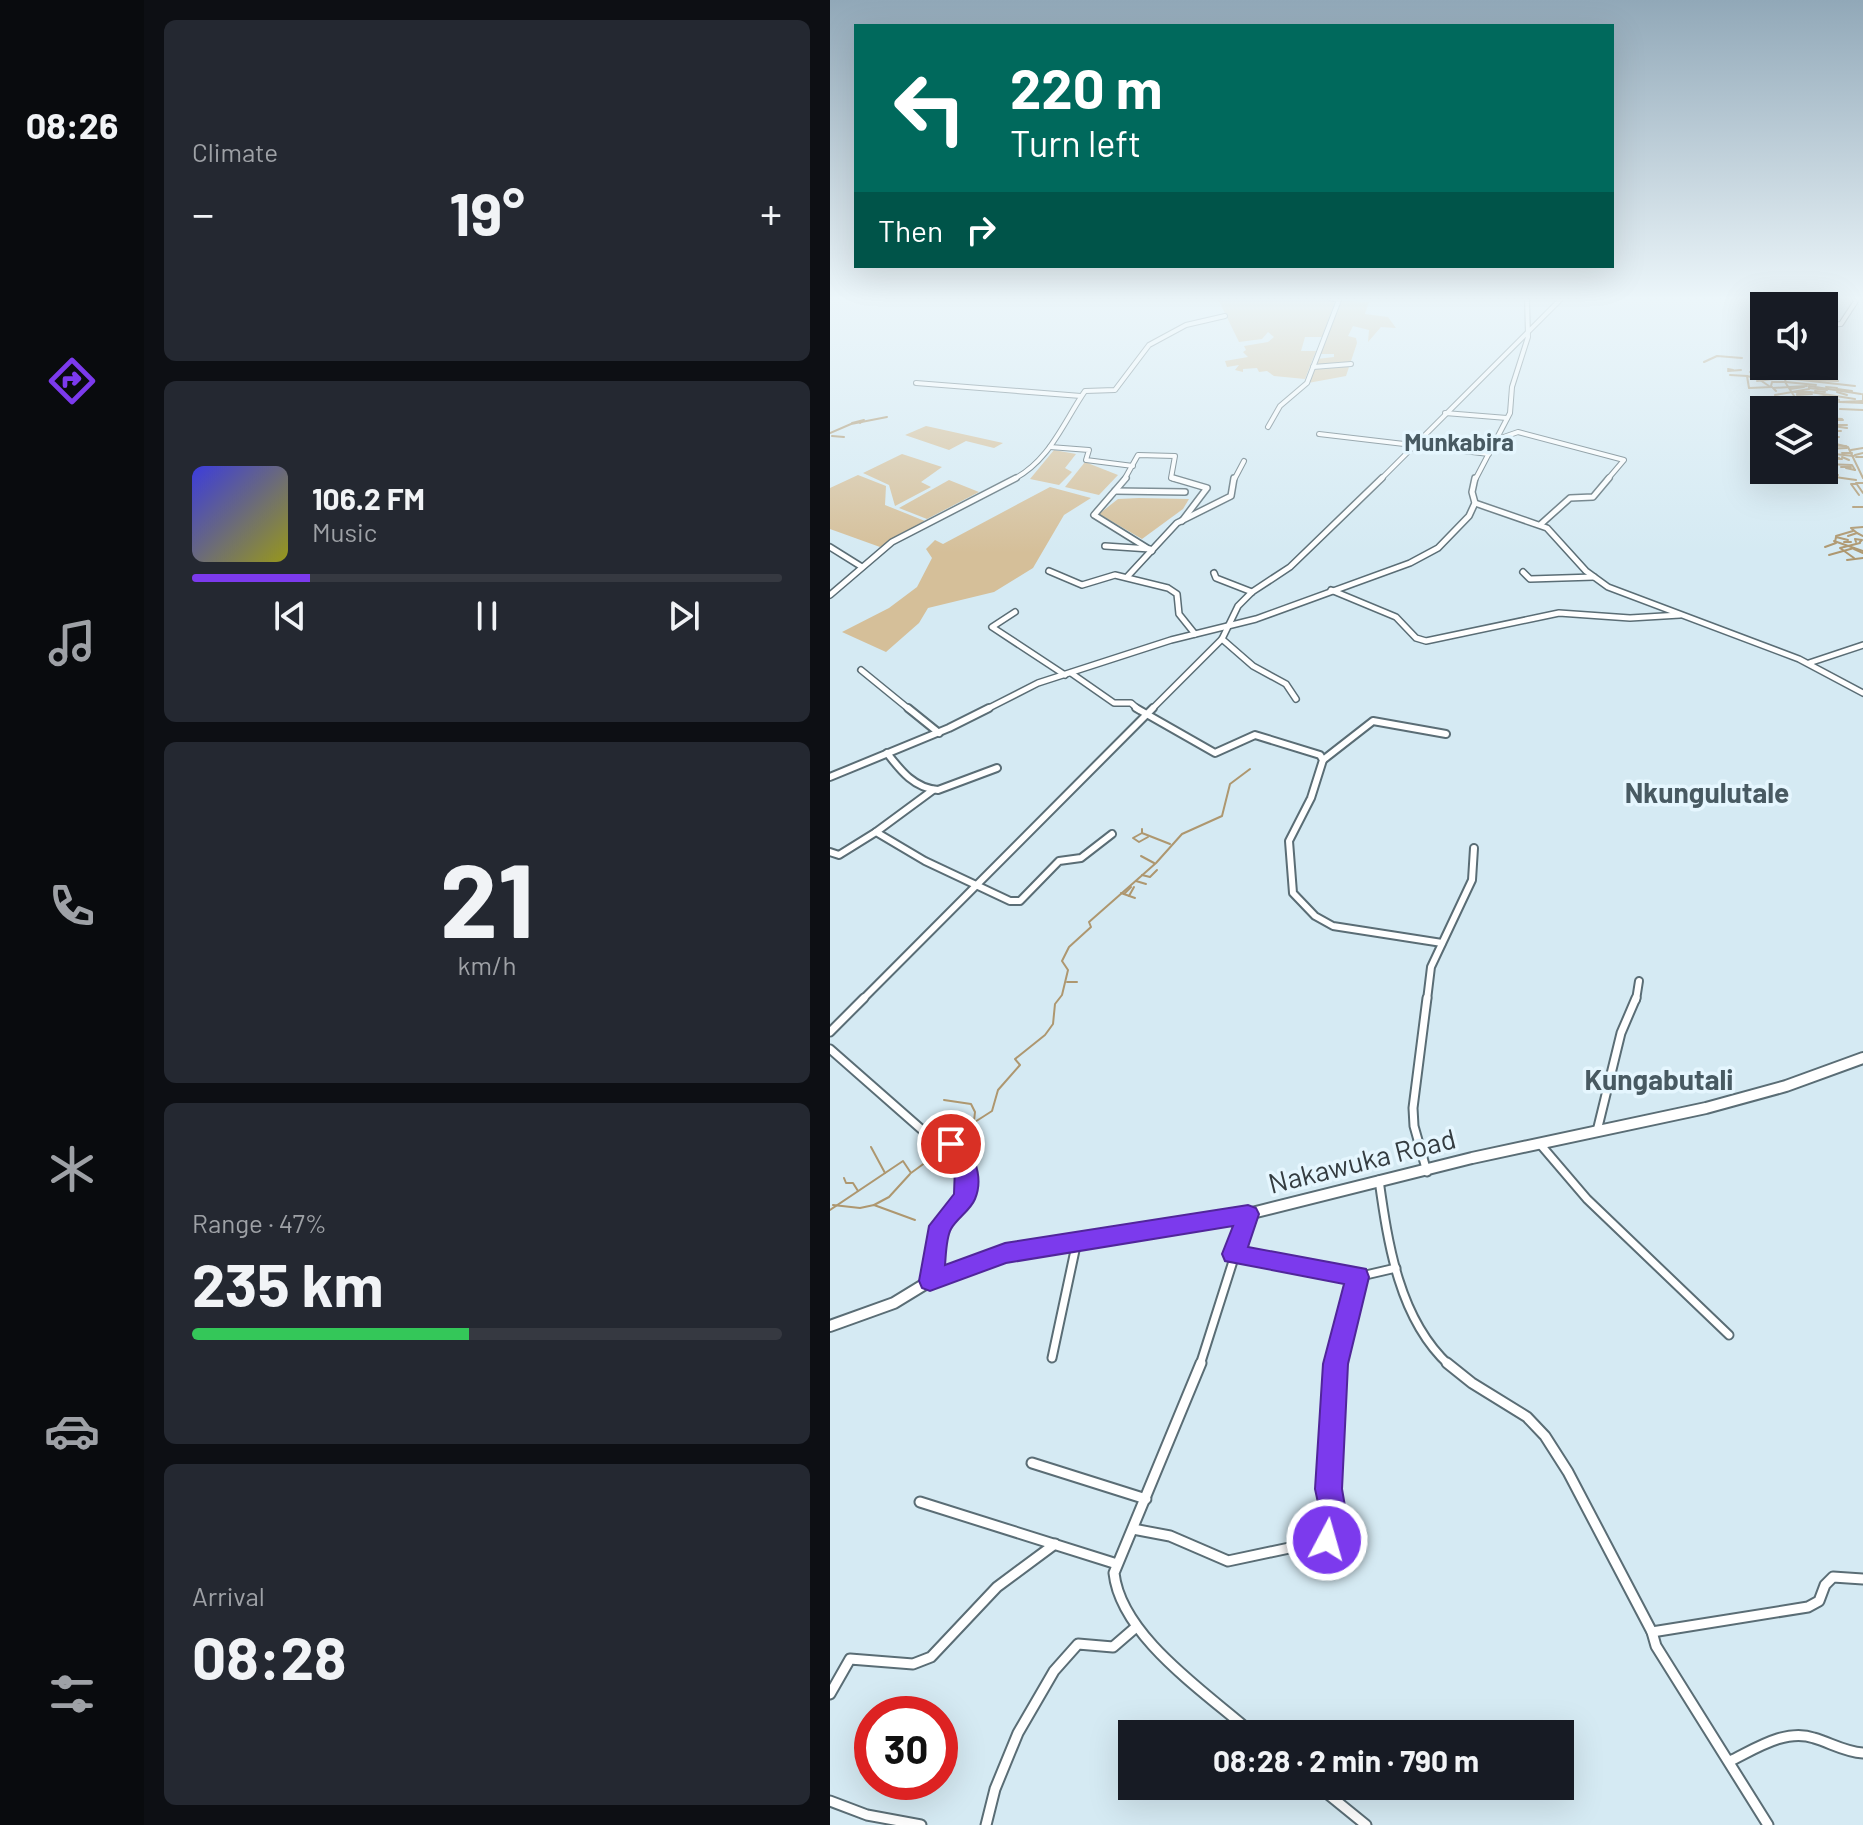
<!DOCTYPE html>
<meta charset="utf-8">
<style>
body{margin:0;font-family:Barlow,sans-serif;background:#242831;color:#f1f3f6;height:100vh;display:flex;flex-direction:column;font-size:30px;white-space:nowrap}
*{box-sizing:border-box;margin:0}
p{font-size:26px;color:#9ea1a6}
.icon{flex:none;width:44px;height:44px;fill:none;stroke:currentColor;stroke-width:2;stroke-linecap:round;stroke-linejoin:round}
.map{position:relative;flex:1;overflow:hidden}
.drawer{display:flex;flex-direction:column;gap:20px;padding:20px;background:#0d0f14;width:686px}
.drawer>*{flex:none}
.banner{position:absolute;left:24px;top:24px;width:760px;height:244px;border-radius:0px;box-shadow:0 8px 32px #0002;background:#00695c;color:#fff;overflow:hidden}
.tools{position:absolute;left:920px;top:292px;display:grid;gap:16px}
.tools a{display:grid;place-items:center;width:88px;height:88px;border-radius:0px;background:#171b24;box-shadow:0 8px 32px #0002;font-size:40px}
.speed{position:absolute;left:24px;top:1696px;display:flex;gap:16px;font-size:40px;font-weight:700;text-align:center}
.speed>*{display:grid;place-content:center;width:104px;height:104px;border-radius:50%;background:#171b24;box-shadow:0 8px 32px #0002;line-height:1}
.speed .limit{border:12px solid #d22;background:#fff;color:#111}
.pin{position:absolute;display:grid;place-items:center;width:68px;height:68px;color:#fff;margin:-34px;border:4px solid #fff;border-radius:50%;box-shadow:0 2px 8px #0007}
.me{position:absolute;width:88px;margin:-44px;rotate:6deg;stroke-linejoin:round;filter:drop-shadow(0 0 6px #0008)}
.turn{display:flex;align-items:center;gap:28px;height:168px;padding:0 24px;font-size:36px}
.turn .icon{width:104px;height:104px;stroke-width:2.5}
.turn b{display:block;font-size:56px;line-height:68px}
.then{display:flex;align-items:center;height:76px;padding:0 24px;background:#0003;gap:16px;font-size:30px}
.big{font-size:60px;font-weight:700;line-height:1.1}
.drawer .card{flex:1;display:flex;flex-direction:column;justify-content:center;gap:12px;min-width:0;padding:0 28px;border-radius:12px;background:#242831}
.drawer .dial{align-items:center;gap:0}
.dial b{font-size:104px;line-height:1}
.song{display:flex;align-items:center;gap:24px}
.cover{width:96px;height:96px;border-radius:12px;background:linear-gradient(135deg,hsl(240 70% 55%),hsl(60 70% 35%))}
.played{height:8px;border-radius:4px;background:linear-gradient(90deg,#7c3aed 20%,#363941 20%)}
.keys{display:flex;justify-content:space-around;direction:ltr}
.heat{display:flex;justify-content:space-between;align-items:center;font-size:44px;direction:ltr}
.charge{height:12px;border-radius:6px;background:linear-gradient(90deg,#34c759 47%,#363941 0)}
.trip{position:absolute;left:288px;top:1720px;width:456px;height:80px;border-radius:0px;background:#171b24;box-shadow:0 8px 32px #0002;font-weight:700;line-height:80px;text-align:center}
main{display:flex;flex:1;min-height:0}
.tab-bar{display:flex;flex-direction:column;width:144px;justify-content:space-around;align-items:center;background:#090b0e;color:#9ea1a6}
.tab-bar .icon{width:56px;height:56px}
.tab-bar .selected{color:#7c3aed}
.tab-bar b{font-size:36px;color:#f1f3f6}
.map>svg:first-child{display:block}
</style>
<main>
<nav class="tab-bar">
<b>08:26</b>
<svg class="icon selected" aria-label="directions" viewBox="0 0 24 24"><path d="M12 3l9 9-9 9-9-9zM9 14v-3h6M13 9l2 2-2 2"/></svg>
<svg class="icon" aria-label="music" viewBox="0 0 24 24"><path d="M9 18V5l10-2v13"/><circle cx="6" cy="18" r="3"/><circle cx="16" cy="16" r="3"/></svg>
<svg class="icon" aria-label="phone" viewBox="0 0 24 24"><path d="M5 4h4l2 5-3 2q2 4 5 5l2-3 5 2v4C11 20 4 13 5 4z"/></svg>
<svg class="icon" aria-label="climate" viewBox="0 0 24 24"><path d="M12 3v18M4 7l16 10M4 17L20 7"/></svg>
<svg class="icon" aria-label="car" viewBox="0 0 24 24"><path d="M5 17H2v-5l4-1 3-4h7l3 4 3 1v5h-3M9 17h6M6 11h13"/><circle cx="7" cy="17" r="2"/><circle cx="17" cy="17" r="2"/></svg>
<svg class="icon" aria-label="filters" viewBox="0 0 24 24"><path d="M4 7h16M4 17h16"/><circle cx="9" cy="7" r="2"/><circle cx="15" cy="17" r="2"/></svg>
</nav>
<section class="drawer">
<div class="card"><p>Climate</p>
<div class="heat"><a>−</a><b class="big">19°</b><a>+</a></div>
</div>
<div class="card">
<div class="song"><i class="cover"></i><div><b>106.2 FM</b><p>Music</p></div></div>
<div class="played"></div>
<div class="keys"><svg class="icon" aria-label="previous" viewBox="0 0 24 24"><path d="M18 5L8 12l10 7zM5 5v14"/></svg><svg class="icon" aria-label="pause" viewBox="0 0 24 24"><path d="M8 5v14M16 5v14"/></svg><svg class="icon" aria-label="next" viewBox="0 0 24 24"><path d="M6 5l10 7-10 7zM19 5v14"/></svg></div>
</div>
<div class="card dial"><b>21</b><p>km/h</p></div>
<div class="card"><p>Range · 47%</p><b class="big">235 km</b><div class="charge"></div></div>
<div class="card"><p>Arrival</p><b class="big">08:28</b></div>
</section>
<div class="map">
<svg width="1033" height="1825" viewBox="0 0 1033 1825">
<rect width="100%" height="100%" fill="#d5eaf3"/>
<g fill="#d5bf99">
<path d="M387,297L506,299L492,337H475L471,351H486L475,379L444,376L437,371L429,372L427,368L413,369V372L405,370L409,365L397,367L395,361L418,357L413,352L416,350L414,346L438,342L444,337L438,332L432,339L409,342Z"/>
<path d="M510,301L539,302L535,314L558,317L566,328L551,327L538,342L539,330L523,326L518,336L526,338L527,343L516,376L478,383L487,359L504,357V354H489Z"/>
<path d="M96,426L173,443L164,448L136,441L119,450L75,435Z"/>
<path d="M224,450L246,454L235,468L242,472L229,485L200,479Z"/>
<path d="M72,454L112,467L91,482L101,487L65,506L59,485L33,473Z"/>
<path d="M255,462L288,475L269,495L235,487Z"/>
<path d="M28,475L56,486L55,505L95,521L50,547L0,529V488Z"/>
<path d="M119,480L149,492L97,519L69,508Z"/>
<path d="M220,487L261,498L234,515L203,568L164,592L98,608L89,623L56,652L12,632L59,608L87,587L102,558L96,549L105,540L113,544Z"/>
<path d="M309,498L359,499L353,509L312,539L269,514L288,499Z"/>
</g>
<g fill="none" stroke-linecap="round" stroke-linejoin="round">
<g stroke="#ae976f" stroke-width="2">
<path d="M874,362L887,356L912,358"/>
<path d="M958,366L955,382L970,405H974"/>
<path d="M960,366H965"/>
<path d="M944,367L958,368"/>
<path d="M958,368L995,369"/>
<path d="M898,369L903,370"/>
<path d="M979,369L982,375L993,376"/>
<path d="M929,370L956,372"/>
<path d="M984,370L995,371"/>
<path d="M898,371L911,370"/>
<path d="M981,371L992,372"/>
<path d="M920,372L929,377"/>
<path d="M982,373L992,374"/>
<path d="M972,374L984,377"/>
<path d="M900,375L917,376"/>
<path d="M921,377L917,376L919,388L942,387"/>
<path d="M927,378L939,386"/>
<path d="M954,378L1025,386"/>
<path d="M982,378L1007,379"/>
<path d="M928,379L931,371L940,372"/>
<path d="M980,380L1008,381"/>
<path d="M927,381L952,378"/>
<path d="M956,382L986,385"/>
<path d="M941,386L942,382H955"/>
<path d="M996,387L1007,388"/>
<path d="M979,388L997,390"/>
<path d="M960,389L974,387"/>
<path d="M1007,389L1022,391"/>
<path d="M946,391L943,388L977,386"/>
<path d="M985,391L995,392"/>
<path d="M965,392H980L967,394"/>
<path d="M980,392L1025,399"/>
<path d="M1007,392L1017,395"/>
<path d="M1033,394V401"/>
<path d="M945,395L979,389V386L1031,394"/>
<path d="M967,395L982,394"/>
<path d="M981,398L995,396L1009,400"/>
<path d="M927,399H946L947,405"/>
<path d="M936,400L937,405H947L948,410"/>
<path d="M1009,402L1033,401"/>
<path d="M1010,402L1033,403"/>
<path d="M935,407L946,408"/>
<path d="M1010,409L1033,410"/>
<path d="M926,410L935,405"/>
<path d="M930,413L934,414"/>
<path d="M994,418L1012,419"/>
<path d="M998,419L1003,426L1017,428"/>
<path d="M1002,420H1013"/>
<path d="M22,423L34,420L30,423"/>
<path d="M994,425H1017"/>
<path d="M994,431H1011"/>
<path d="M0,433L21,424L57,417"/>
<path d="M994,434L1003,435"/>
<path d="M2,436L14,437"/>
<path d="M994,438L1009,437"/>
<path d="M994,441L1018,447L1033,478"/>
<path d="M994,442L1005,444"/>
<path d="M994,445L1016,446"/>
<path d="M994,449L1017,448"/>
<path d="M1021,450L1033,448"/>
<path d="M994,453L1024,456"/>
<path d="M1012,453H1022"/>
<path d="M1025,455L1033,453"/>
<path d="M995,457L1009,458"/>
<path d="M1012,457L1019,460"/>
<path d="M1026,457H1033"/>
<path d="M994,458L1012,459"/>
<path d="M994,464L1022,465L1025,470"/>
<path d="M1011,467H1021"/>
<path d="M1016,468L1025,470"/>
<path d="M980,470L990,475"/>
<path d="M999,477L1008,475"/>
<path d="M977,478L999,479"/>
<path d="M995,481L1005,477L1026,480"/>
<path d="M1033,483H1026L1033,493"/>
<path d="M1026,484H1021L1029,495"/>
<path d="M1023,507H1033"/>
<path d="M1027,533L1021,528L1033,527"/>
<path d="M1006,536L1023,531"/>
<path d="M1018,536L1027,533L1033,536"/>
<path d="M1004,541L1033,551"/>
<path d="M1005,542L1006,537L1018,540"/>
<path d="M1014,542H1021"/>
<path d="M1026,542L1025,539L1032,540L1030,542"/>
<path d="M995,547L1006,543"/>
<path d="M1024,549L1033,553"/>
<path d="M999,555L1024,548"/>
<path d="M1024,558L1010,548L1030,543"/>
<path d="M1017,560L1033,558"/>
<path d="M312,829V833L340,844"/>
<path d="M312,833L303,838L309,842L318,837"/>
<path d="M311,856L324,863"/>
<path d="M312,875L320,877L327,870"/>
<path d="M306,881L316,884"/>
<path d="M291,893L305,898"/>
<path d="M294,894L301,887"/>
<path d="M299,896L304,887"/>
<path d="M237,982H247"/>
<path d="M114,1100L141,1104L145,1112L144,1121"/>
<path d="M123,1142L137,1127L162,1111L168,1090L190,1065L185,1059L215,1035L223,1024L225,1004L232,995L238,970L232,961L239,947L261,927L259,922L326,863L352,834L392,816L400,784L420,769"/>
<path d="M41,1147L55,1173"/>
<path d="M14,1178L16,1183H23L28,1191"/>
<path d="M3,1205L30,1208L44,1205L85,1220"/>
<path d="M44,1205L59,1197L80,1174"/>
<path d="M0,1210L73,1161L81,1173L118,1146"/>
</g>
<g stroke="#5a6d75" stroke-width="6">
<g id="street-far4">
<path d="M994,325L1011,324L1026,301L1024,297"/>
<path d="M483,367L521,364"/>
<path d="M86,383L251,396"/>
<path d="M615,413L677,418"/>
<path d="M438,427L450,406L477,383L509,300L497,297"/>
<path d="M489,434L659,454"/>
<path d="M668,439L688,432L794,460L777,480"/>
<path d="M220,447L259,450L256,460L303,466"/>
<path d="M182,480C219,462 233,423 255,391L285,390L319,345L356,325L395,316"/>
<path d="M294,480L308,455L345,456L341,478L350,480"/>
<path d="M404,480L414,461"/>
<path d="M550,480L733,297"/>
<path d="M645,480L680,413L682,387L698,337L697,297"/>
</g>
</g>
<g stroke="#5a6d75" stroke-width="8">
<g id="street-far3">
<path d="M296,478L264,515L322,551"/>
<path d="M343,478L377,488L352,521"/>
<path d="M285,491L355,492"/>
<path d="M645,503L717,528L756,571L778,587L969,659L1033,693"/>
<path d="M711,524L740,498L763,497L779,478"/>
<path d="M275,546L320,549"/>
<path d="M0,547L32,567"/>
<path d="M219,571L252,585L285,575L338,588L347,594L349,614L365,634"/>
<path d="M693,572L700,579L764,577"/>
<path d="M384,573L386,578L422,592"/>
<path d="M297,577L347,523L401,496L404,478"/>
<path d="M501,590L566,617L586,638L596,641L729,613L800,618L850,615"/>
<path d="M0,595L62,542L186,478"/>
<path d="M185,612L162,627L235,675"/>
<path d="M392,639L423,666L456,684L466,699"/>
<path d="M979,663L1033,645"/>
<path d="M31,670L80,710"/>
<path d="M241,673L284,703H301L309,710"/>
<path d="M155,710L208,683L341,640L426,619L580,563L608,548L639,516L645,503L642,492L645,478"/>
<path d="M321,710L392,639L408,606L422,592L460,567L552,478"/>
</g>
</g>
<g stroke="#5a6d75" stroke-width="10">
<g id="street-far2">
<path d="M78,708L109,733"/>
<path d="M306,708L385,753L425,735L490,755L493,760L481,798L459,841L463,893L485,916L503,926L612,943"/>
<path d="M57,753C71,771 84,788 108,790L167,768"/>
<path d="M493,760L543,721L616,734"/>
<path d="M0,777L119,728L159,708"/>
<path d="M46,832L103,790"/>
<path d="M0,852L9,855L46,832L95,861L180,901H190L229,861L251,858L282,834"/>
<path d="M32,1000L323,708"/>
<path d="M597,1000L601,967L642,880L644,848"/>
<path d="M806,1000L809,981"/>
</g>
</g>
<g stroke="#5a6d75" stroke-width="11">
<g id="street-far1">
<path d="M0,1032L34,998"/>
<path d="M0,1049L107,1143L121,1144L135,1164L138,1176L135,1197L110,1226L100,1281"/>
<path d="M767,1131L791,1033L806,998"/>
<path d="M710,1144L757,1199L899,1335"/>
<path d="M597,1172L584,1126L583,1108L597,998"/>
<path d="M549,1180C558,1244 569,1319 619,1365"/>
<path d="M404,1254L527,1277L566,1268"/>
<path d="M222,1358L247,1241"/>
<path d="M370,1365L418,1214"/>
<path d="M508,1365L527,1277"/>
</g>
</g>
<g stroke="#5a6d75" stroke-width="13">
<g id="street">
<path d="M371,1363L284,1573C291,1637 377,1693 423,1734"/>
<path d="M617,1363L642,1383L697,1417L715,1436L738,1472L822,1632L826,1646L938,1825"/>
<path d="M202,1463L316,1499"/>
<path d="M90,1502L287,1564"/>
<path d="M303,1529L340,1536L398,1561L497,1540L501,1499L500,1429L508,1363"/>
<path d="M822,1632L978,1607L989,1601L995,1585L1003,1577L1033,1579"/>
<path d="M0,1694L20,1659L83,1664L101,1657L167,1587L225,1544"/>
<path d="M900,1761C925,1749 956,1728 984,1738C1001,1743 1015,1752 1033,1753"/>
<path d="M488,1786L536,1825"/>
<path d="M0,1801L37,1815L91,1825"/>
<path d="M156,1825L165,1789L188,1733L224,1671L248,1644L283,1647L305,1628"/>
</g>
</g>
<g stroke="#5a6d75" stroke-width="14">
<path id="secondary" d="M0,1326L64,1303L100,1281L175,1253L418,1214L642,1158L876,1108L956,1086L1033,1058"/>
</g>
<use href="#street-far4" stroke="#fff" stroke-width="4"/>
<use href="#street-far3" stroke="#fff" stroke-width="5"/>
<use href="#street-far2" stroke="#fff" stroke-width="6"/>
<use href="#street-far1" stroke="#fff" stroke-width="7"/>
<use href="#street" stroke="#fff" stroke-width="9"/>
<use href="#secondary" stroke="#fff" stroke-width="10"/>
</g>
<linearGradient id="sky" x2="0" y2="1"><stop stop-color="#91a8b8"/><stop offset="0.54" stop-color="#ecf6fa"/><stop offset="1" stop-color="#ecf6fa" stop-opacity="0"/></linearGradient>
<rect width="1033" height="553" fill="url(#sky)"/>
<path fill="#7c3aed" stroke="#51269a" stroke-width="2" d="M121,1136C144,1143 154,1178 145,1199C140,1211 127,1218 121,1229C116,1238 116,1255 115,1265L175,1243L418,1205L426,1208L429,1214L418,1247L536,1269L539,1277L518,1364L512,1489L516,1512L506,1549L497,1553L487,1549L483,1540L490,1512L485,1489L493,1364L514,1284L395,1261L392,1254L403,1226L176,1263L100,1291L92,1288L89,1281L99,1226L124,1194L125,1166L110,1144L114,1138Z"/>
<g text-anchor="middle" stroke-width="7" stroke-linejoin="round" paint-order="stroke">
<g font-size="24" font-weight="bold" fill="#485a62" stroke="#e5f6fe">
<text x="629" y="451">Munkabira</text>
</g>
<g font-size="28" font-weight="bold" fill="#485a62" stroke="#e5f6fe">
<text x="877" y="803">Nkungulutale</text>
<text x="829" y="1090">Kungabutali</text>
</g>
<g font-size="28" fill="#343c40" stroke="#e5f6fe">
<text transform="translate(532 1161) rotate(-14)" y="10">Nakawuka Road</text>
</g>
</g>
</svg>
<div class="tools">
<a><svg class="icon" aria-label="sound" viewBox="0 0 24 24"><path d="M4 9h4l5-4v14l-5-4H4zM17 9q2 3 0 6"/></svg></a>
<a><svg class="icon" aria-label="layers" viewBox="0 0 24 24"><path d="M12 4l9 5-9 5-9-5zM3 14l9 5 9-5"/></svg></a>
</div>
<div class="speed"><div class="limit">30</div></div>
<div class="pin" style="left:121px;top:1144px;background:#d93025"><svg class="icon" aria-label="arrive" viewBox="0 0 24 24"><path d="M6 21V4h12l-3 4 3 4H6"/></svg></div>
<svg class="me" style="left:497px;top:1540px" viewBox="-20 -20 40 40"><circle r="17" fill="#7c3aed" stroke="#fff" stroke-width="3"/><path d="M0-11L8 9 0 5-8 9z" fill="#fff"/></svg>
<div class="trip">08:28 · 2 min · 790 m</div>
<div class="banner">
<div class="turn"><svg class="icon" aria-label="left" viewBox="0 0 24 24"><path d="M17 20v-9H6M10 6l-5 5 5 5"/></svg><div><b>220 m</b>Turn left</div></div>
<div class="then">Then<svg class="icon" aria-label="right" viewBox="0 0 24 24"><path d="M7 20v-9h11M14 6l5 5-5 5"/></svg></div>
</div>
</div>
</main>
